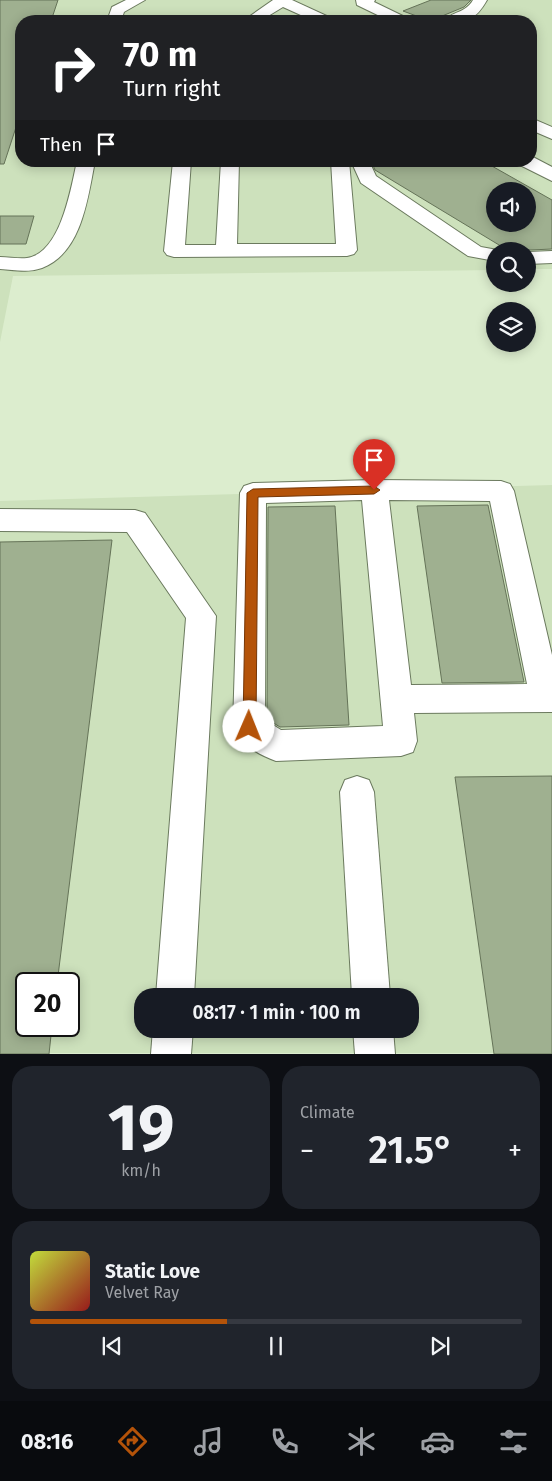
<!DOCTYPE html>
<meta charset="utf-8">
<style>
body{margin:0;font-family:"Fira Sans",sans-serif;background:#20242c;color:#f1f3f6;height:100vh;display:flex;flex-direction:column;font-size:19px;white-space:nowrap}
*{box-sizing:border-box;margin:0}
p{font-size:16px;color:#9ea1a6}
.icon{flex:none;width:28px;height:28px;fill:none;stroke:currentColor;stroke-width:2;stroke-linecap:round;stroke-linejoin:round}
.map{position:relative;height:1054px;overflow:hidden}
.details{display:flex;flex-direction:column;gap:12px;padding:12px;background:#0d0f14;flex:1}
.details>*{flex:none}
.hud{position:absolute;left:15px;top:15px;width:522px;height:152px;border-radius:20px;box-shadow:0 2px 12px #0003;background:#202124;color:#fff;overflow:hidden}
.controls{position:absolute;left:486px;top:182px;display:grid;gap:10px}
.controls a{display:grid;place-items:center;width:50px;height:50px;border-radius:50%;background:#171b24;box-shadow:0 2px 12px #0003;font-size:25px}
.speed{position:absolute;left:15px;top:972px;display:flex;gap:10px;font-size:25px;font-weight:700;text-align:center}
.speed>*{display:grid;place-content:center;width:65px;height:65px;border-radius:50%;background:#171b24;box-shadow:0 2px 12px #0003;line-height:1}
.speed .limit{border:2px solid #111;border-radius:8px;background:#fff;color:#111}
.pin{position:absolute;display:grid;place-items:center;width:42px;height:42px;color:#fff;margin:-51px -21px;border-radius:50% 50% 50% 0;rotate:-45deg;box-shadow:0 0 5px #0007}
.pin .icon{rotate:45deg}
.me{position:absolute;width:55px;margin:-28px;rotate:1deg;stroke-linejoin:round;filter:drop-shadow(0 0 4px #0008)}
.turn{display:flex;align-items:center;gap:18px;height:105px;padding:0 25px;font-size:22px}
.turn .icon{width:65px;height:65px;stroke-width:2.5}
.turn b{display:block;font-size:35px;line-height:42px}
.then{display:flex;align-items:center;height:48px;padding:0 25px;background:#0003;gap:10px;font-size:19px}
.big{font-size:38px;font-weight:600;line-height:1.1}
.details .card{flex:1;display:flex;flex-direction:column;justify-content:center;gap:8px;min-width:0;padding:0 18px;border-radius:20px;background:#20242c}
.details .dial{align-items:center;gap:0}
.dial b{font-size:65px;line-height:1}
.song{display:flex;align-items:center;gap:15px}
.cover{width:60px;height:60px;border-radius:8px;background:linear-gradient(135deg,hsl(70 70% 55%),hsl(0 70% 35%))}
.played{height:5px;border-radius:2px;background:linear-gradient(90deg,#b45309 40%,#363941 40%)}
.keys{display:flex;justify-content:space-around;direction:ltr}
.heat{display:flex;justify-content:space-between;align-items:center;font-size:28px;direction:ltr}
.details .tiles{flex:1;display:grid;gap:12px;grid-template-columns:1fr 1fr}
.card:last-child{grid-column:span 2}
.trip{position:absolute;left:134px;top:988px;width:285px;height:50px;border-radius:20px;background:#171b24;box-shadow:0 2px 12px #0003;font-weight:600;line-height:50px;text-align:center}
.menu{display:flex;height:80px;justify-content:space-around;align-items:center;background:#090b0e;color:#9ea1a6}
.menu .icon{width:35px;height:35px}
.menu .current{color:#b45309}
.menu b{font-size:22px;color:#f1f3f6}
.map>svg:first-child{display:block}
</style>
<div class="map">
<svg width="552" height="1054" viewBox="0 0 552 1054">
<rect width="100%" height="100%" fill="#dcedce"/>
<g fill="#cde1bc" fill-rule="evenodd">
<path d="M0,0H552V269H528V251H495V270L13,276L0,342ZM21,21H531V161H21ZM495,191H528V224H495Z"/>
<path d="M552,485V1053H0V501ZM26,984H69V1026H26ZM142,996H410V1029H142Z"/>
</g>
<g fill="#9fb090" stroke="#657358" fill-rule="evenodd">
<path d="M0,0H58L51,21H21V112L4,164H0Z"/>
<path d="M431,0H471L464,7L430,21L403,11Z"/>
<path d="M371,161H483L552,200V249L509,251L375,170ZM495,191H528V224H495Z"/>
<path d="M0,216H34L26,244H0Z"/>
<path d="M488,505L524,682L442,683L417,506Z"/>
<path d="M335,506L349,725L280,727L267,719L268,507Z"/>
<path d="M112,540L57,984H26V1026H52L49,1054H0V542Z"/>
<path d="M552,776V1054H494L455,777Z"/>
</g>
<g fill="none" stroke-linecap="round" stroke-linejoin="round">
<g stroke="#6b7a5e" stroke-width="2">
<g id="minor">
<path d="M126,0H145L124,12L121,21H107L112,7Z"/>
<path d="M273,0H292L331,18L334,21H314L283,7L260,21H243Z"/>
<path d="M356,0H375L374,2L407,18L410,21H390L357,5Z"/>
<path d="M473,0H487C475,21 468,21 445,21C451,11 465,14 473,0Z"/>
<path d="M531,118L552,127V139L531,130Z"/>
<path d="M531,156L552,167V181L520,165L518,161H531Z"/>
<path d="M77,161H95C88,197 82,253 42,268C28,273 14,270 0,269V257C9,257 19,259 27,258C61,253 71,188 77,161Z"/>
<path d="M173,161H191L185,245H216L221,161H239L237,244H336L331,161H349L357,250L354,254L347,256L174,257L167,255L164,251Z"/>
<path d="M351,161H369L376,176L481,247L503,251H495V261L468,256L361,183Z"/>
<path d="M552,251V263L528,264V252Z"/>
<path d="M374,480L501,481L510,484L514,491L552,655V712L414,713L417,741L413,752L401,756L276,761C259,755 240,744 233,727L240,493L244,486L253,483ZM362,500L383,726L281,730L265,720L266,503ZM389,500L490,501L527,684L411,685Z"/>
<path d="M0,509L135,510L145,513L216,616L194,996H156L186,618L127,532L0,531Z"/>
<path d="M357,776L369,780L374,792L390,996H352L340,792L345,780Z"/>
<path d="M153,1029H193L191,1054H151Z"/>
<path d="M353,1029H393L395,1054H355Z"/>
</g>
</g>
<use href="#minor" fill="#fff" fill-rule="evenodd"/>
</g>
<path fill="#b45309" stroke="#753606" d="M374,486L380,490L374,494L258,497L256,727L254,731L249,733L245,731L243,727L247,493L253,489Z"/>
</svg>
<div class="controls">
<a><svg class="icon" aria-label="sound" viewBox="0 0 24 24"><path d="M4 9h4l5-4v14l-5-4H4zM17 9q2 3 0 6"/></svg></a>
<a><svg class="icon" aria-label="search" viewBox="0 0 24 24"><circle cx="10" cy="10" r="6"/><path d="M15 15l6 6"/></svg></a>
<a><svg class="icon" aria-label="layers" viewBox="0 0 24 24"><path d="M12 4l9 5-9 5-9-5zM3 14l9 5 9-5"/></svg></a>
</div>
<div class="speed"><div class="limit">20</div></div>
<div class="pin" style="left:374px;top:490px;background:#d93025"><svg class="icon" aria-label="arrive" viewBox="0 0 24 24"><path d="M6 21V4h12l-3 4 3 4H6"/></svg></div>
<svg class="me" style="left:249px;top:727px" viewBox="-20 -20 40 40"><circle r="19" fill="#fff"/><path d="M0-13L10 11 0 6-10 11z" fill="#b45309"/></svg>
<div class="trip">08:17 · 1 min · 100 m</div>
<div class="hud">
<div class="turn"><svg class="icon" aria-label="right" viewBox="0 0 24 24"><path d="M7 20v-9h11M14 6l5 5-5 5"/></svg><div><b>70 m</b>Turn right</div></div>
<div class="then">Then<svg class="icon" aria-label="arrive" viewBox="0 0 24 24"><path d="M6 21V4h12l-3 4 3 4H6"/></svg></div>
</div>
</div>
<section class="details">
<div class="tiles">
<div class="card dial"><b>19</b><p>km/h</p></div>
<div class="card"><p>Climate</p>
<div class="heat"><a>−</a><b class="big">21.5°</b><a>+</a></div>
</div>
<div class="card">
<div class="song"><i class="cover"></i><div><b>Static Love</b><p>Velvet Ray</p></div></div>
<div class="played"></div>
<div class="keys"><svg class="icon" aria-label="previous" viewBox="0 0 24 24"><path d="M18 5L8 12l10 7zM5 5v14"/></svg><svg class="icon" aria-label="pause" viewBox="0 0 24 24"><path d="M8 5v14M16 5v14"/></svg><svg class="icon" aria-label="next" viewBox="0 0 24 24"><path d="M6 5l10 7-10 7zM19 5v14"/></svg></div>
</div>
</div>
</section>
<nav class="menu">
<b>08:16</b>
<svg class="icon current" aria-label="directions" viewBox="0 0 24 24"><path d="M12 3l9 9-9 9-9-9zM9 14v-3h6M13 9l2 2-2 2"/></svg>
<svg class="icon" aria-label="music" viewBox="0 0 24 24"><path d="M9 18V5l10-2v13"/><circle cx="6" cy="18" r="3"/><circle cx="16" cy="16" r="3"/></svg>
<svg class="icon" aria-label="phone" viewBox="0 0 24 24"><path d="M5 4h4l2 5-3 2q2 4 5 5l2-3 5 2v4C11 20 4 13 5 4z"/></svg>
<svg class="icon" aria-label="climate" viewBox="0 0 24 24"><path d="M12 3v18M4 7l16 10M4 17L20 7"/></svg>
<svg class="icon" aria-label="car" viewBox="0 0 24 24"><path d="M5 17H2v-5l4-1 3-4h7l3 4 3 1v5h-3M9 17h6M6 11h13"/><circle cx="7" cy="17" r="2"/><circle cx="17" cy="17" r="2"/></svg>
<svg class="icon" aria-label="filters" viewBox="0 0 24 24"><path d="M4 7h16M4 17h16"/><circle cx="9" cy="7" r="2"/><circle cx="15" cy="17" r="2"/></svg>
</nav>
